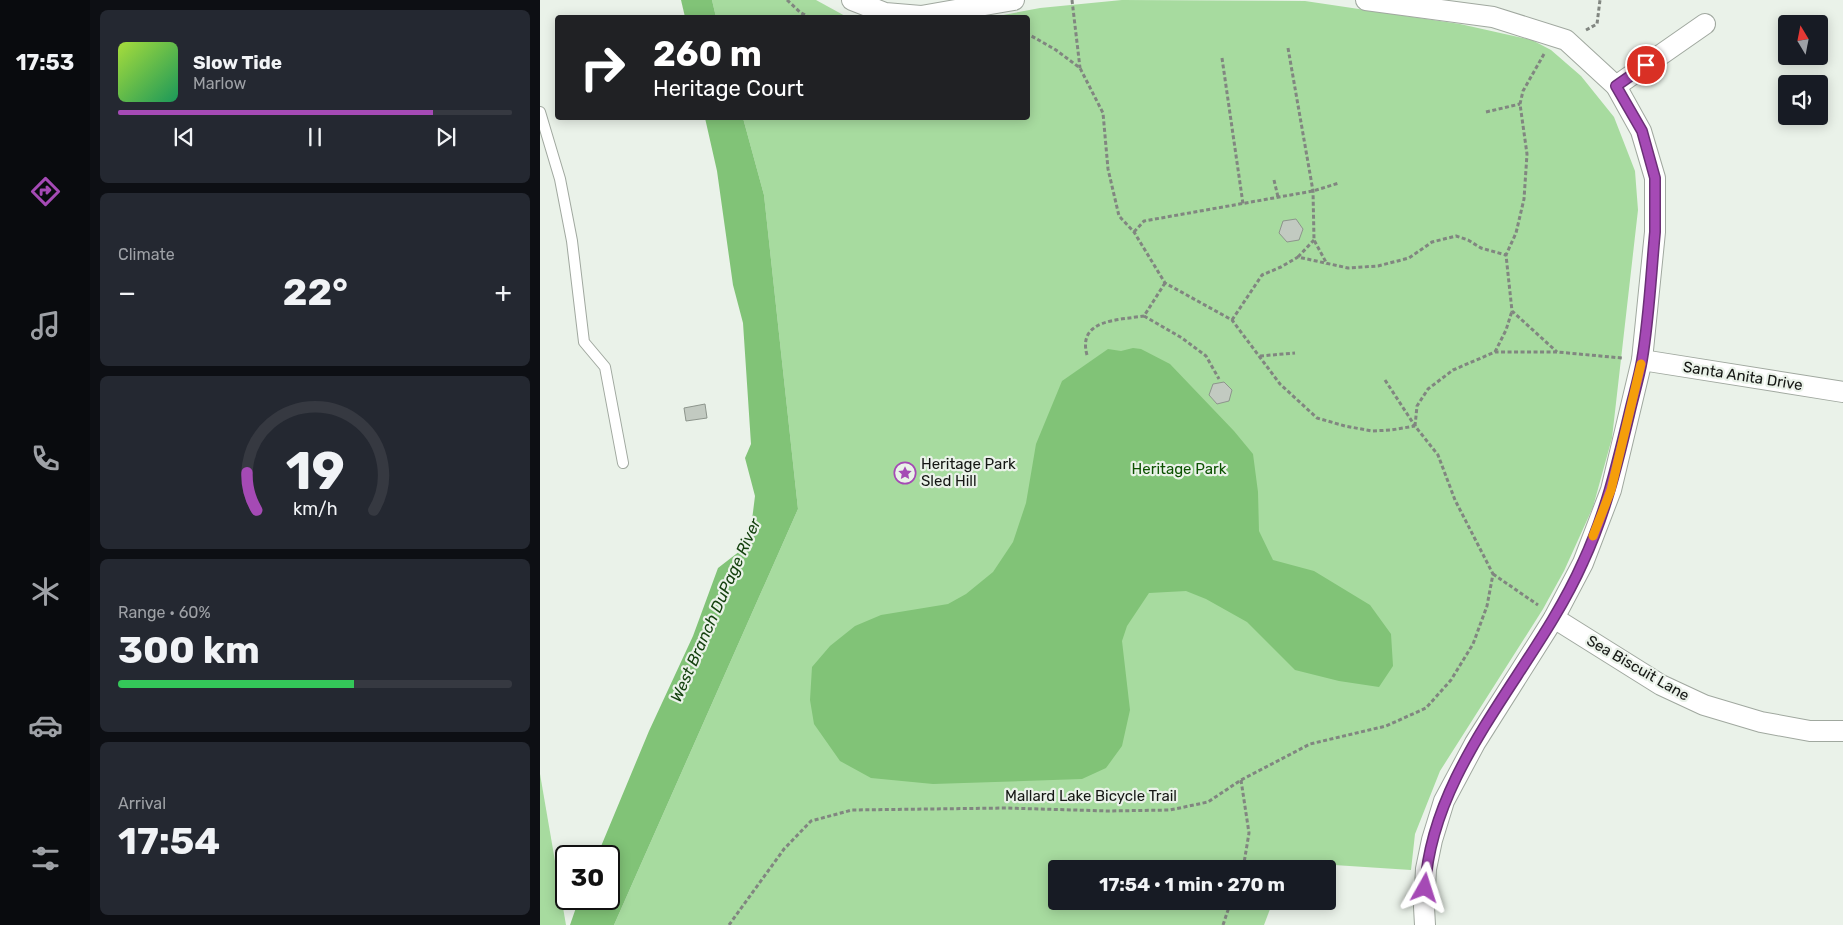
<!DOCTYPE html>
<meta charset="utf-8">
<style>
body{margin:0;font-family:Rubik,sans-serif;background:#242831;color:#f1f3f6;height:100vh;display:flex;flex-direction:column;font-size:19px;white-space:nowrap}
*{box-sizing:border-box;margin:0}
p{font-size:16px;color:#9ea1a6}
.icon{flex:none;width:28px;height:28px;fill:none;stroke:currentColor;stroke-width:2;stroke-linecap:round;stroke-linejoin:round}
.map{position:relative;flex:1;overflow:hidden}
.panel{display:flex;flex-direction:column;gap:10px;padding:10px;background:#0d0f14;width:450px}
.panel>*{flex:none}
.banner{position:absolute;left:15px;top:15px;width:475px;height:105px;border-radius:5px;box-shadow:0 2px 12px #0003;background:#202124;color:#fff;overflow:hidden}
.needle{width:32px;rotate:350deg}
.fabs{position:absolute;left:1238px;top:15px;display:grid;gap:10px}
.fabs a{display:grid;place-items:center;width:50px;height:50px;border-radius:5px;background:#171b24;box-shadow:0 2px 12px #0003;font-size:25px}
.speed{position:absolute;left:15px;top:845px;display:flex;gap:10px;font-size:25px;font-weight:700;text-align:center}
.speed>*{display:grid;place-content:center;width:65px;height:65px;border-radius:50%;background:#171b24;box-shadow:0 2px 12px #0003;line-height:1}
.speed .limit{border:2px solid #111;border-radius:8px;background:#fff;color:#111}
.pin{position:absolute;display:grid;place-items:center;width:42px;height:42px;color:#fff;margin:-21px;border:2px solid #fff;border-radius:50%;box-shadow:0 1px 5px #0007}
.me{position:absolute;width:55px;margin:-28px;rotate:6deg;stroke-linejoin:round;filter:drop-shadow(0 0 4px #0008)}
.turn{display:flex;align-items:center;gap:18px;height:105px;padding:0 15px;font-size:22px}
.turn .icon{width:65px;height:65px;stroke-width:2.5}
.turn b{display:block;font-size:35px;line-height:42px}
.big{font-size:38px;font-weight:700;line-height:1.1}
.panel .card{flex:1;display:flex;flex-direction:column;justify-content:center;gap:8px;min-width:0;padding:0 18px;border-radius:8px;background:#242831}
.panel .dial{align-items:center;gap:0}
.dial svg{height:130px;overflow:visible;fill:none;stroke:#363941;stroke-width:7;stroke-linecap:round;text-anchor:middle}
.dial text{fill:#f1f3f6;stroke:none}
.song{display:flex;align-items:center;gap:15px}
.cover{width:60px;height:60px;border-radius:8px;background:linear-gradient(135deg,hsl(80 70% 55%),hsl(150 70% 35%))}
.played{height:5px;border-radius:2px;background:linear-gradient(90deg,#a54ab5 80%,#363941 80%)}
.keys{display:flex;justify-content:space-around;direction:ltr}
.heat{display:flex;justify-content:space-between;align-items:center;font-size:28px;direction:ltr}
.charge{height:8px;border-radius:4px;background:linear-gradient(90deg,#34c759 60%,#363941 0)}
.trip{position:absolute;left:508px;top:860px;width:288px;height:50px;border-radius:5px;background:#171b24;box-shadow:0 2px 12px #0003;font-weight:700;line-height:50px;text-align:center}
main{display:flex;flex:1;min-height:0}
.menu{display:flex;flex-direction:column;width:90px;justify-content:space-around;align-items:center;background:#090b0e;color:#9ea1a6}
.menu .icon{width:35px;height:35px}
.menu .selected{color:#a54ab5}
.menu b{font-size:22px;color:#f1f3f6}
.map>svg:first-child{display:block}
</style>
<main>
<nav class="menu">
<b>17:53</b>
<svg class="icon selected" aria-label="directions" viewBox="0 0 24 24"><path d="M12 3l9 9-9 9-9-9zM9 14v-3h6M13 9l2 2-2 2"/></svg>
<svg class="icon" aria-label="music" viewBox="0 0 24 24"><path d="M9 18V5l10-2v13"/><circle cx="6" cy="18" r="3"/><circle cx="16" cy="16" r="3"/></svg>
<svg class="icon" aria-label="phone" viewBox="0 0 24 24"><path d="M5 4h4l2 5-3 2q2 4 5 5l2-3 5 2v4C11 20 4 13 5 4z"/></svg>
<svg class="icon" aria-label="climate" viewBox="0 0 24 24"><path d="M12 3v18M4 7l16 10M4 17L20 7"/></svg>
<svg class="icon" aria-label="car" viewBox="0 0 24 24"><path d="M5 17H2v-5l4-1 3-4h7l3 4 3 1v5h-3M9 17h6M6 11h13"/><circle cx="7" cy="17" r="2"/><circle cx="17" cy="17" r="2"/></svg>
<svg class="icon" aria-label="filters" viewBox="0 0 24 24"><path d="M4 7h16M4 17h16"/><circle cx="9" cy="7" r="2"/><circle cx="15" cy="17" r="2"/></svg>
</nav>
<section class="panel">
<div class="card">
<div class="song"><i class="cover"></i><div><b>Slow Tide</b><p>Marlow</p></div></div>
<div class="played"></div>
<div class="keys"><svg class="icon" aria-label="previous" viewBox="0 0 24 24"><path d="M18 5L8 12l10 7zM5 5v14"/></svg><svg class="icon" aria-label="pause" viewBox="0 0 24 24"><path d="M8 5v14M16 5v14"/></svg><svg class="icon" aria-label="next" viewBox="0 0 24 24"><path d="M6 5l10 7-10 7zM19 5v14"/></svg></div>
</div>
<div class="card"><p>Climate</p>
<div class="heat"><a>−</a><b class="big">22°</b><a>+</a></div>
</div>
<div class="card dial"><svg viewBox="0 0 100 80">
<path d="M14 69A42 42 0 1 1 86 69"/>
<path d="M14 69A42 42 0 0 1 8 46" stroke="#a54ab5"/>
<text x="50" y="56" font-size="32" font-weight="700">19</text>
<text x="50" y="72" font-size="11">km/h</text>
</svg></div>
<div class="card"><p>Range · 60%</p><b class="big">300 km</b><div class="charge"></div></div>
<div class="card"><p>Arrival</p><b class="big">17:54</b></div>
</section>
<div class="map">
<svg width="1303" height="925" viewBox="0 0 1303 925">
<rect width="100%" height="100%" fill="#eaf2e9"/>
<g fill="#a7db9f">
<path d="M172,0H276L307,17H176Z"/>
<path d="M582,0L765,1L920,24L992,40L1011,50L1041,76L1074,117L1095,171L1098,210L1072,438L1053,507L1024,571L1003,609L900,771L875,834L871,870L748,862L745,869H516V901H733L724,925H74L258,509L224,195L203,118H488V18L453,17L500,8Z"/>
<path d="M0,774L26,925H0Z"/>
</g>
<g fill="#81c377">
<path d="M141,0H172L176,17H145Z"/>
<path d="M165,118H203L224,195L258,509L74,925H30L39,899H69V856H57L109,731L153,636L178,568L209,544L215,496L205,458L211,444L203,323L193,285L177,171Z"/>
<path d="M593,348L601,349L630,364L694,431L713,454L718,492L719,531L733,560L774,571L830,605L851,634L853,666L839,687L799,681L755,670L707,622L666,599L646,591L609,593L587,626L582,641L590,710L582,746L566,768L542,779L393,784L331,778L300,761L274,724L270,700L272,667L290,646L315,626L341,615L408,604L426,594L453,572L473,542L486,503L496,444L522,381L568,349L581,351Z"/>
</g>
<g fill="#c2cac1" stroke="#8d958c">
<path d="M756,219L763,229L759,240L747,242L739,233L743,221Z"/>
<path d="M684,382L692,390L689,401L677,404L669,395L673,384Z"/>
<path d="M165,404L167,418L146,421L144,408Z"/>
</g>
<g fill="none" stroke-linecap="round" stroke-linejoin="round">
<g stroke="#a0a89f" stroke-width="12">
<path id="service" d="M0,112L20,179L32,241L44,342L65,367L83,463"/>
</g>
<g stroke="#a0a89f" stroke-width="22">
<g id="minor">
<path d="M312,0L345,13L381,16L474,0"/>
<path d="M826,0L953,17L1026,40L1076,86L1101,131L1115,178V232L1102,360L1071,490L1043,563L1014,618L935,743L904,801L892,840L886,869L884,907L885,925"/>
<path d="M1076,86L1165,24"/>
<path d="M1102,360L1303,392"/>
<path d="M1014,618L1121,685L1164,705L1221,722L1270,731H1303"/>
</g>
</g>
<g stroke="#818680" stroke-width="3" stroke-dasharray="4 2.5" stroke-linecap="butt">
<path d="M247,0L261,13L271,18"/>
<path d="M532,0L540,68"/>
<path d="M1046,30L1057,24L1060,0"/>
<path d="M748,48L773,191L774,240L787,264"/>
<path d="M1004,54L983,91L980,104L987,154L984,199L976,233L966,255L972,311L1017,352"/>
<path d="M682,58L703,204"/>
<path d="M946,112L980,104"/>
<path d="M734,180L738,197"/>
<path d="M594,232L604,221L773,191L799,183"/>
<path d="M758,257L774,240"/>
<path d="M604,316L642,338L666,356L679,379"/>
<path d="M692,320L722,275L741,267L758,257L808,268L838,266L869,258L892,242L916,236L928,240L941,248L966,255"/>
<path d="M955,352L966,330L972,311"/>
<path d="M547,355C537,319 579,320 604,316L625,283"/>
<path d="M720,356L755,353"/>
<path d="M845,380L875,426"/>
<path d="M875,426L877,406L888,389L913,370L955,352H1017L1082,358"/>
<path d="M953,574L998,605"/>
<path d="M701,780L709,833L703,869"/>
<path d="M189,925L244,849L271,821L312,810L466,808L568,811L630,810L668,802L701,780L770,744L846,726L886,708L911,680L933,644L947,606L953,574L915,500L898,455L875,426L851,430L832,431L805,426L777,418L740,384L692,320L625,283L594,232L579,216L568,169L563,113L540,68L516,50L488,34"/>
<path d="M683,925L691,901"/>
</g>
<use href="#service" stroke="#fff" stroke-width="10"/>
<use href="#minor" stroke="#fff" stroke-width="20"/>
</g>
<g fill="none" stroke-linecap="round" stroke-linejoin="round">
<g stroke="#6b3076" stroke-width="12">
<path id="route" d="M885,888C892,765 995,671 1043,562C1065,515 1077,465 1089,415C1093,397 1099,378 1102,360C1109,318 1111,275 1115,232V178L1102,131L1076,86L1106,65"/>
</g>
<use href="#route" stroke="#a54ab5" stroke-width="9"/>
<path stroke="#f59e0b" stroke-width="9" d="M1053,536L1071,490L1101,364"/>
</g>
<defs>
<g id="sight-ring" transform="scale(1.125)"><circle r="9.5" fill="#eaf2e9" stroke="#a54ab5" stroke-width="1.5"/><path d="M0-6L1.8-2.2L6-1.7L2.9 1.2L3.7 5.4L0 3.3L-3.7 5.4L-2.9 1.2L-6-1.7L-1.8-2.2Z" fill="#a54ab5"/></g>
</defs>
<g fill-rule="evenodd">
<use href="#sight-ring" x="365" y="473"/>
</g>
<g text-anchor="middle" stroke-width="4.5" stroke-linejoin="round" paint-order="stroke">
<g font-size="15" fill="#151714" stroke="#eaf2e9">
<text transform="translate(1203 376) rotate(9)" y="5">Santa Anita Drive</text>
<text transform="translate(1098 668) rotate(30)" y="5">Sea Biscuit Lane</text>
<text x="551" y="801">Mallard Lake Bicycle Trail</text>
</g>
<g font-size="15" fill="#151714" stroke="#eaf2e9" text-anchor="start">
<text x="381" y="469">Heritage Park<tspan x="381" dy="17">Sled Hill</tspan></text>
</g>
<g font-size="15" fill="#0d5202" stroke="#eaf2e9">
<text x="639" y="474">Heritage Park</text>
</g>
<g font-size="16" font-style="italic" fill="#14410e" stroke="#eaf2e9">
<text transform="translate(175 610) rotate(-66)" y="6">West Branch DuPage River</text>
</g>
</g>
</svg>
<div class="fabs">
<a><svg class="needle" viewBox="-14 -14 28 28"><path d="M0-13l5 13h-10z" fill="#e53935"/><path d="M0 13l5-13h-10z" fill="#9ea1a6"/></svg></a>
<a><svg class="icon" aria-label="sound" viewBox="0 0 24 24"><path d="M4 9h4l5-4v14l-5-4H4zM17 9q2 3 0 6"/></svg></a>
</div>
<div class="speed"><div class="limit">30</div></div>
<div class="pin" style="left:1106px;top:65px;background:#d93025"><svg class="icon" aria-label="arrive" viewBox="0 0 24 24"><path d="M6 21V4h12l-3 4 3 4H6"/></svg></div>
<svg class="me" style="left:885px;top:888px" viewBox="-20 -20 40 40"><path d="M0-17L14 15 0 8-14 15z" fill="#a54ab5" stroke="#fff" stroke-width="4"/></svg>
<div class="trip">17:54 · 1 min · 270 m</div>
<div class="banner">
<div class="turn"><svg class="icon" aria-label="right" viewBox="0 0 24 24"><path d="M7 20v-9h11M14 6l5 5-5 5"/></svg><div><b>260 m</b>Heritage Court</div></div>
</div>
</div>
</main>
